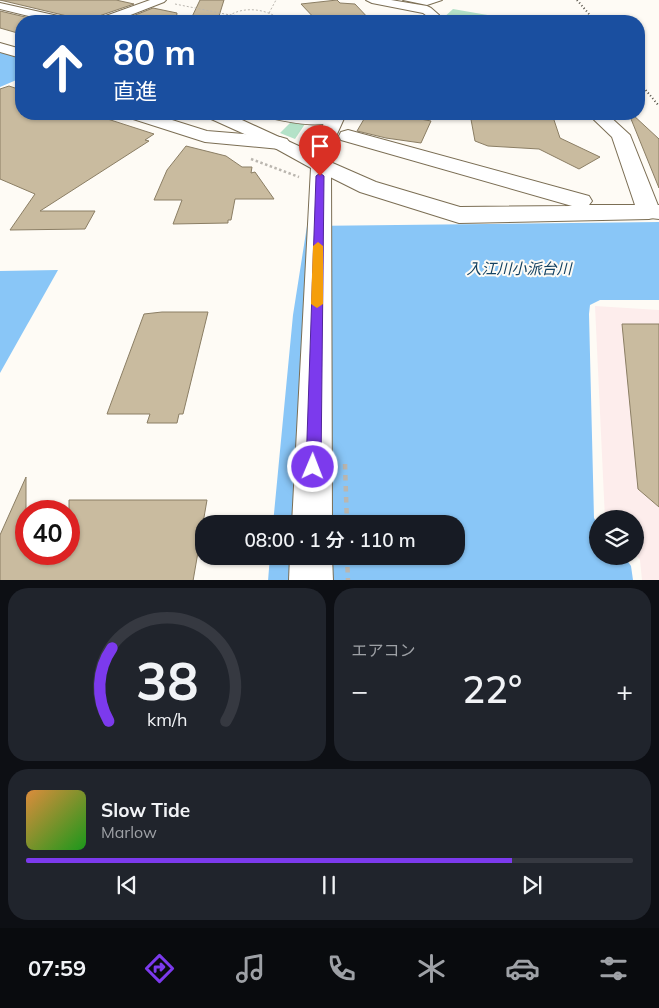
<!DOCTYPE html>
<html lang="ja">
<meta charset="utf-8">
<style>
body{margin:0;font-family:Mulish,"Noto Sans JP",sans-serif;background:#20242c;color:#f1f3f6;height:100vh;display:flex;flex-direction:column;font-size:19px;white-space:nowrap}
*{box-sizing:border-box;margin:0}
p{font-size:16px;color:#9ea1a6}
.icon{flex:none;width:28px;height:28px;fill:none;stroke:currentColor;stroke-width:2;stroke-linecap:round;stroke-linejoin:round}
.map{position:relative;height:580px;overflow:hidden}
.details{display:flex;flex-direction:column;gap:8px;padding:8px;background:#0d0f14;flex:1}
.details>*{flex:none}
.top-card{position:absolute;left:15px;top:15px;width:630px;height:105px;border-radius:20px;box-shadow:0 1px 4px #0004;background:#1a4fa0;color:#fff;overflow:hidden}
.tools{position:absolute;left:589px;top:510px;display:grid;gap:10px}
.tools a{display:grid;place-items:center;width:55px;height:55px;border-radius:50%;background:#171b24;box-shadow:0 1px 4px #0004;font-size:25px}
.speed{position:absolute;left:15px;top:500px;display:flex;gap:10px;font-size:25px;font-weight:700;text-align:center}
.speed>*{display:grid;place-content:center;width:65px;height:65px;border-radius:50%;background:#171b24;box-shadow:0 1px 4px #0004;line-height:1}
.speed .limit{border:8px solid #d22;background:#fff;color:#111}
.pin{position:absolute;display:grid;place-items:center;width:42px;height:42px;color:#fff;margin:-51px -21px;border-radius:50% 50% 50% 0;rotate:-45deg;box-shadow:0 0 5px #0007}
.pin .icon{rotate:45deg}
.me{position:absolute;width:55px;margin:-28px;rotate:1deg;stroke-linejoin:round;filter:drop-shadow(0 0 4px #0008)}
.turn{display:flex;align-items:center;gap:18px;height:105px;padding:0 15px;font-size:22px}
.turn .icon{width:65px;height:65px;stroke-width:2.5}
.turn b{display:block;font-size:35px;line-height:42px}
.big{font-size:38px;font-weight:600;line-height:1.1}
.details .card{flex:1;display:flex;flex-direction:column;justify-content:center;gap:8px;min-width:0;padding:0 18px;border-radius:20px;background:#20242c}
.details .dial{align-items:center;gap:0}
.dial svg{height:130px;overflow:visible;fill:none;stroke:#363941;stroke-width:7;stroke-linecap:round;text-anchor:middle}
.dial text{fill:#f1f3f6;stroke:none}
.song{display:flex;align-items:center;gap:15px}
.cover{width:60px;height:60px;border-radius:8px;background:linear-gradient(135deg,hsl(30 70% 55%),hsl(120 70% 35%))}
.played{height:5px;border-radius:2px;background:linear-gradient(90deg,#7c3aed 80%,#363941 80%)}
.keys{display:flex;justify-content:space-around;direction:ltr}
.heat{display:flex;justify-content:space-between;align-items:center;font-size:28px;direction:ltr}
.details .tiles{flex:1;display:grid;gap:8px;grid-template-columns:1fr 1fr}
.card:last-child{grid-column:span 2}
.trip{position:absolute;left:195px;top:515px;width:270px;height:50px;border-radius:20px;background:#171b24;box-shadow:0 1px 4px #0004;font-weight:600;line-height:50px;text-align:center}
.tab-bar{display:flex;height:80px;justify-content:space-around;align-items:center;background:#090b0e;color:#9ea1a6}
.tab-bar .icon{width:35px;height:35px}
.tab-bar .active{color:#7c3aed}
.tab-bar b{font-size:22px;color:#f1f3f6}
.map>svg:first-child{display:block}
</style>
<div class="map">
<svg width="659" height="581" viewBox="0 0 659 581">
<rect width="100%" height="100%" fill="#fefbf5"/>
<path fill="#fdedec" d="M595,306L659,310V580H642L640,560L635,554V519H605Z"/>
<g fill="#b4e2c8">
<path d="M453,9L499,17L505,21H440Z"/>
<path d="M291,122L305,124L295,139L280,133Z"/>
</g>
<g fill="#89c6f7">
<path d="M0,46L21,55V78L0,87Z"/>
<path d="M659,222V300H600L590,305L589,314L594,518L597,523L598,556H624L631,566L633,580L268,581L270,556H456V524H273L293,315L307,226Z"/>
<path d="M58,270L0,373V271Z"/>
</g>
<g fill="#c9bb9f" stroke="#8b7e64">
<path d="M0,0H116L134,4L99,16L96,21H71L67,16Z"/>
<path d="M200,0H224L219,16L190,21Z"/>
<path d="M337,0L340,3L355,4L371,21H317L301,4Z"/>
<path d="M153,8L177,13L176,21H120Z"/>
<path d="M0,11L42,21H21V34L0,28Z"/>
<path d="M9,86L21,90V114H92L154,134L145,140L149,141L40,211H95L85,229L10,230L35,194L0,179V89Z"/>
<path d="M367,114H405L404,116L431,121L421,143L386,138L357,131Z"/>
<path d="M470,114H552L560,138L600,157L579,169L539,149L488,146L475,141Z"/>
<path d="M629,114H632L659,139V188Z"/>
<path d="M186,146L226,156L242,167H252L251,173L255,172L274,199H235L231,220H228V223L173,224L182,200H154L167,170Z"/>
<path d="M162,312H208L183,414H179L177,423H147L150,414H107L144,314Z"/>
<path d="M622,324H659V507L638,489Z"/>
<path d="M26,477V554H69V500H207L193,581H0V535Z"/>
</g>
<g fill="none" stroke-linecap="round" stroke-linejoin="round">
<g stroke="#7b6e54" stroke-width="2">
<path id="lane" d="M403,0H442L427,5Z"/>
</g>
<g stroke="#7b6e54" stroke-width="2">
<g id="street">
<path d="M0,3L67,18L69,21H49L0,9Z"/>
<path d="M127,114H153L207,131L280,137L287,139L290,143L287,147L280,149L205,142L130,118Z"/>
<path d="M267,114H345C332,132 288,122 270,118Z"/>
<path d="M588,114H607L630,135L659,208L657,217L649,219L459,223L360,192L314,169L311,165L314,161L321,159L328,161L376,182L460,207L572,206L341,140L339,136L341,132L348,130L589,196L592,201L589,205H635L612,137Z"/>
</g>
</g>
<g stroke="#7b6e54" stroke-width="2">
<g id="secondary">
<path d="M150,0H166L164,2L115,21H98L100,18Z"/>
<path d="M366,0H391L427,6L431,8L439,15L435,21H423L427,16L423,13L372,3Z"/>
<path d="M0,43L21,49V58L0,52Z"/>
<path d="M206,114H229L314,153L319,134L328,114H346L337,134L331,165L332,524H292L311,168L273,147L209,118Z"/>
<path d="M649,205H659V219L641,217L637,212L641,207Z"/>
<path d="M290,556H332L333,581H289Z"/>
</g>
</g>
<g stroke="#bab6af" stroke-width="1" stroke-dasharray="2 2" stroke-linecap="butt">
<path d="M175,4L230,15L278,19"/>
<path d="M269,13L276,0"/>
<path d="M223,21C236,6 262,7 278,18V21"/>
<path d="M258,21L270,20"/>
</g>
<path stroke="#bab6af" stroke-width="2.5" stroke-dasharray="2.5 2.5" stroke-linecap="butt" d="M251,159L299,177"/>
<g stroke="#bab6af" stroke-width="4.5" stroke-dasharray="5.5 5.5" stroke-linecap="butt">
<path d="M345,464L347,524"/>
<path d="M347,556L348,581"/>
</g>
<use href="#lane" fill="#fff" fill-rule="evenodd"/>
<use href="#street" fill="#fff" fill-rule="evenodd"/>
<use href="#secondary" fill="#fff" fill-rule="evenodd"/>
<g stroke="#4e4a40" stroke-width="2" stroke-dasharray="1 2.5" stroke-linecap="butt">
<path d="M577,0L595,21"/>
<path d="M639,82L659,106"/>
</g>
</g>
<path fill="#7c3aed" stroke="#51269a" d="M320,173L324,176L321,467L319,472L313,475L308,472L306,467L316,176Z"/>
<path fill="#f59e0b" d="M318,242L323,246V304L317,308L311,304L313,246Z"/>
<g text-anchor="middle" stroke-width="4" stroke-linejoin="round" paint-order="stroke">
<g font-size="15" font-style="italic" fill="#134262" stroke="#fefbf5">
<text x="519" y="274">入江川小派台川</text>
</g>
</g>
</svg>
<div class="tools">
<a><svg class="icon" aria-label="layers" viewBox="0 0 24 24"><path d="M12 4l9 5-9 5-9-5zM3 14l9 5 9-5"/></svg></a>
</div>
<div class="speed"><div class="limit">40</div></div>
<div class="pin" style="left:320px;top:176px;background:#d93025"><svg class="icon" aria-label="arrive" viewBox="0 0 24 24"><path d="M6 21V4h12l-3 4 3 4H6"/></svg></div>
<svg class="me" style="left:313px;top:467px" viewBox="-20 -20 40 40"><circle r="17" fill="#7c3aed" stroke="#fff" stroke-width="3"/><path d="M0-11L8 9 0 5-8 9z" fill="#fff"/></svg>
<div class="trip">08:00 · 1 分 · 110 m</div>
<div class="top-card">
<div class="turn"><svg class="icon" aria-label="ahead" viewBox="0 0 24 24"><path d="M12 20V5M6 11l6-6 6 6"/></svg><div><b>80 m</b>直進</div></div>
</div>
</div>
<section class="details">
<div class="tiles">
<div class="card dial"><svg viewBox="0 0 100 80">
<path d="M14 69A42 42 0 1 1 86 69"/>
<path d="M14 69A42 42 0 0 1 16 24" stroke="#7c3aed"/>
<text x="50" y="56" font-size="32" font-weight="700">38</text>
<text x="50" y="72" font-size="11">km/h</text>
</svg></div>
<div class="card"><p>エアコン</p>
<div class="heat"><a>−</a><b class="big">22°</b><a>+</a></div>
</div>
<div class="card">
<div class="song"><i class="cover"></i><div><b>Slow Tide</b><p>Marlow</p></div></div>
<div class="played"></div>
<div class="keys"><svg class="icon" aria-label="previous" viewBox="0 0 24 24"><path d="M18 5L8 12l10 7zM5 5v14"/></svg><svg class="icon" aria-label="pause" viewBox="0 0 24 24"><path d="M8 5v14M16 5v14"/></svg><svg class="icon" aria-label="next" viewBox="0 0 24 24"><path d="M6 5l10 7-10 7zM19 5v14"/></svg></div>
</div>
</div>
</section>
<nav class="tab-bar">
<b>07:59</b>
<svg class="icon active" aria-label="directions" viewBox="0 0 24 24"><path d="M12 3l9 9-9 9-9-9zM9 14v-3h6M13 9l2 2-2 2"/></svg>
<svg class="icon" aria-label="music" viewBox="0 0 24 24"><path d="M9 18V5l10-2v13"/><circle cx="6" cy="18" r="3"/><circle cx="16" cy="16" r="3"/></svg>
<svg class="icon" aria-label="phone" viewBox="0 0 24 24"><path d="M5 4h4l2 5-3 2q2 4 5 5l2-3 5 2v4C11 20 4 13 5 4z"/></svg>
<svg class="icon" aria-label="climate" viewBox="0 0 24 24"><path d="M12 3v18M4 7l16 10M4 17L20 7"/></svg>
<svg class="icon" aria-label="car" viewBox="0 0 24 24"><path d="M5 17H2v-5l4-1 3-4h7l3 4 3 1v5h-3M9 17h6M6 11h13"/><circle cx="7" cy="17" r="2"/><circle cx="17" cy="17" r="2"/></svg>
<svg class="icon" aria-label="filters" viewBox="0 0 24 24"><path d="M4 7h16M4 17h16"/><circle cx="9" cy="7" r="2"/><circle cx="15" cy="17" r="2"/></svg>
</nav>
